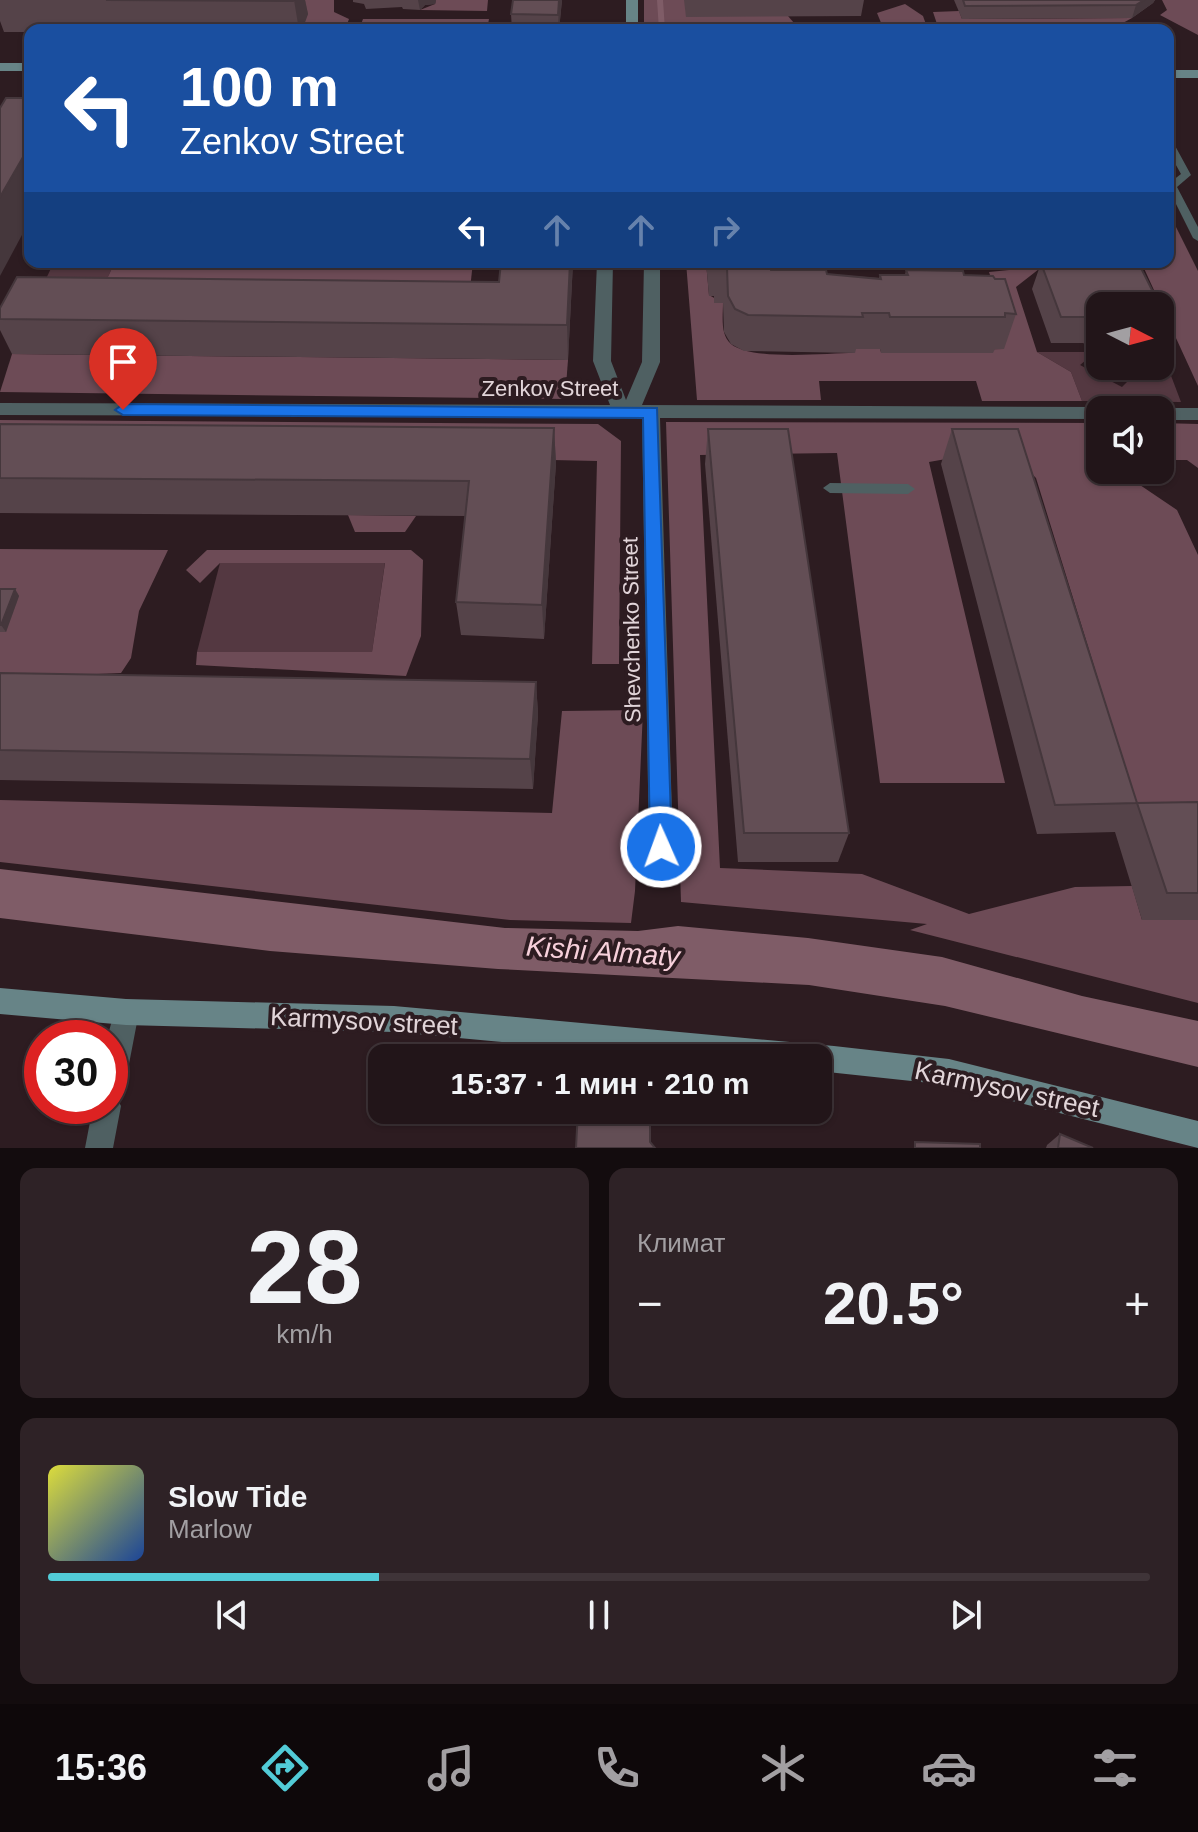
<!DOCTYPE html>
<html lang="ru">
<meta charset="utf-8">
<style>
body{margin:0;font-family:Helvetica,sans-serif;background:#2e2226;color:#f1f3f6;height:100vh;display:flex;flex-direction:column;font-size:30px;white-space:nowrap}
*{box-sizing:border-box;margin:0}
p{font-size:26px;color:#a29fa2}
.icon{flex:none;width:44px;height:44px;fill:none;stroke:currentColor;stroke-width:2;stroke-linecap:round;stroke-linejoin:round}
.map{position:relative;height:1148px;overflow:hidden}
.panel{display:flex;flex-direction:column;gap:20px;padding:20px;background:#130c0e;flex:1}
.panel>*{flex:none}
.guide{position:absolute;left:24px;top:24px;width:1150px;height:244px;border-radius:16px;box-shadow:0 2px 6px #0004,0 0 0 2px #3f3438;background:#1a4fa0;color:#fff;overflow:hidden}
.needle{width:52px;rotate:96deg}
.tools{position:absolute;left:1086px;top:292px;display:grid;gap:16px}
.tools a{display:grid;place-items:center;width:88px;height:88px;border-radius:16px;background:#221519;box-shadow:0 2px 6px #0004,0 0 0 2px #3f3438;font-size:40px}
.speed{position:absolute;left:24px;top:1020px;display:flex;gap:16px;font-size:40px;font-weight:700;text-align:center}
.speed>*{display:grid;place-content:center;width:104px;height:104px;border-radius:50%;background:#221519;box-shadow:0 2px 6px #0004,0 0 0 2px #3f3438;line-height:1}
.speed .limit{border:12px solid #d22;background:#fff;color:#111}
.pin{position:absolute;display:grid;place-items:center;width:68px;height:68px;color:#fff;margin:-82px -34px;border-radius:50% 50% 50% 0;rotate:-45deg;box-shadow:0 0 8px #0007}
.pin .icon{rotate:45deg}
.me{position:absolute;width:88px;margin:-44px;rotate:358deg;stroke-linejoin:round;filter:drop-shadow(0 0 6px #0008)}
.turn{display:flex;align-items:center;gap:28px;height:168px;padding:0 24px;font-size:36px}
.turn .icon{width:104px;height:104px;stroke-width:2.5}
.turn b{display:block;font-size:56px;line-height:68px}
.lanes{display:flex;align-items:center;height:76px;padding:0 24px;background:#0003;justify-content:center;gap:40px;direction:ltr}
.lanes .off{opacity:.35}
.big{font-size:60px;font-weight:700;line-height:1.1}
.panel .tile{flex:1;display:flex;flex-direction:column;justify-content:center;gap:12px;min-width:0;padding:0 28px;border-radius:16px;background:#2e2226}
.panel .dial{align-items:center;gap:0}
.dial b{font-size:104px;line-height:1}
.song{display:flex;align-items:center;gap:24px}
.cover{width:96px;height:96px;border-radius:12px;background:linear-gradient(135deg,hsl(60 70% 55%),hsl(220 70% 35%))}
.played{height:8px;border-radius:4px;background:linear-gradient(90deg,#52cbd7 30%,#3f3438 30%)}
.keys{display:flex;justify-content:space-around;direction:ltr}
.heat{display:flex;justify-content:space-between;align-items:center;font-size:44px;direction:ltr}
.panel .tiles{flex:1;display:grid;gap:20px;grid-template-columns:1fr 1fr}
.tile:last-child{grid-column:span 2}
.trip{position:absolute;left:368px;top:1044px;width:464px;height:80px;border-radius:16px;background:#221519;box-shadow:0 2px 6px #0004,0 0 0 2px #3f3438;font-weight:700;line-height:80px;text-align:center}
.dock{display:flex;height:128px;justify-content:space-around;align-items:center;background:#0e080a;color:#a29fa2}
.dock .icon{width:56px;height:56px}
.dock .current{color:#52cbd7}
.dock b{font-size:36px;color:#f1f3f6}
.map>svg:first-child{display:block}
</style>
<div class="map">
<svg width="1198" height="1148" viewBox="0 0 1198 1148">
<rect width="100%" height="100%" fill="#2d1c21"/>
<g fill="#543841">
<path d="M54,262H115L105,283H44Z"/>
<path d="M1037,352H1085L1086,360L1080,365L1122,387L1138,371L1170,373L1181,402L1082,401L1071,372Z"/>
<path d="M385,562L372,652H197L220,563Z"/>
</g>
<g fill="#6d4b56">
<path d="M275,0H334V12L349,19L345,30H302L307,14H269Z"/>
<path d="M436,0H488L487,11L420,10L435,4Z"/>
<path d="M644,0H684L788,16L800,30H644Z"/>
<path d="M1162,0H1198V35L1160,15L1167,10Z"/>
<path d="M905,4L923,16L928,30H884L877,13Z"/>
<path d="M959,11L962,19L1132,18L1121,24L1123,30H939L933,12Z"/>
<path d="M363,19H489L487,30H359Z"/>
<path d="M1168,211L1198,271V386L1142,264L1060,262H1168Z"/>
<path d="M115,262H473L470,289L105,283Z"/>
<path d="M686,262H706L709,295L723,303C723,316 720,335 731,344C751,361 827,353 854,353V349H880L881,352L1003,349L1002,314L989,272L1009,270L1006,262H1048L1016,287L1037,352L1071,372L1082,401H982L976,381H819L821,400H697Z"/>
<path d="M12,354L568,360L565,399L0,392Z"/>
<path d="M0,420L598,424L621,441L619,664H592L597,461L0,448Z"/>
<path d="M666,422L1100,423V470H1132L1140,485L1177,510L1198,555V814L1140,815L1036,478L1013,455L980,453L929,462L1005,783H880L837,453L700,455L720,868L862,874L969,914L1075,887L1132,886L1142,920H1198V1003L910,930L927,924L681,902Z"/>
<path d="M1160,423L1198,424V468L1187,460H1160Z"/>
<path d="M348,515L416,516L405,532H355Z"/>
<path d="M0,549L168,550L139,611L131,658L121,673L0,678Z"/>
<path d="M207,550H411L423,560L421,636L406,676L196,665L197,652H372L385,563H220L200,583L186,570Z"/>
<path d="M643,710L635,891L631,923L510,920L0,862V800L552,813L562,711Z"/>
</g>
<path fill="#7f5c67" d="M0,869L505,928L638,931L678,926L808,938L942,957L1082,996L1198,1021V1067L945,1006L809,985L498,969L270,951L0,918Z"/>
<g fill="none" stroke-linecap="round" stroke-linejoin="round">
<path fill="#7f5c67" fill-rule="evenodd" d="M657,0H663L665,30H659Z"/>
<g fill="#4f6062" fill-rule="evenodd">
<path d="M1168,139L1173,142L1191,175L1177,187L1198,227V241L1193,238L1168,188V184L1181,174L1168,151Z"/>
<path d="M830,483L908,484L915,489L908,494L830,493L823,488Z"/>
</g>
<g fill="#4f6062" fill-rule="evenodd">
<path d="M597,262H613L611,361L626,400L642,362L644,262H660V362L642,405L1100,407L1107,410H1100V419L660,418L673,847L669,855L661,858L653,855L649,847L642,417L0,415V403L610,405L593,361Z"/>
<path d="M1160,408H1198V420H1160V410H1154Z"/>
<path d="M126,999L135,1003L139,1012L124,1090L118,1100L121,1106L113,1148H85L93,1106H110V1038H107L117,1003Z"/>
</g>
<g fill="#678487" fill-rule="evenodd">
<rect x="626" y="0" width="12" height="30"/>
<rect x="0" y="63" width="30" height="8"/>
<rect x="1168" y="70" width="30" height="8"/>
<path d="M0,988L126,999L394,1006L834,1046L949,1059L1198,1121V1148L949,1085L818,1071V1058H677L394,1032L126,1025L0,1014Z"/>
</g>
</g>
<g fill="#554349">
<path d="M0,0H305L308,14L302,30H30V32H4L0,21Z"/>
<path d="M353,0H436L435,4L425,5L420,10L403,9L402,7L366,9L364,4L353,2Z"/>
<path d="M562,0L559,30H512L511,14Z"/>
<path d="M684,0H864L861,16L686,17Z"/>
<path d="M954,0H1155L1153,3L1132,18L962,19Z"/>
<path d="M573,262L568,360L12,354L0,330V308L499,282Z"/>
<path d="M706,262H778L777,270L879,278L880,275H905L906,270L964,275L1016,314L1004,349H995L993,353H881L880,349H856L855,353L744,351L731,344L724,332L723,303H714V296H709Z"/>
<path d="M1041,263L1100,306V353L1083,343H1051L1032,289Z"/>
<path d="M1160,307L1165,317L1160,327Z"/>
<path d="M0,424L554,428L556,463L544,639L461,635L456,602L466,516L0,513Z"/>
<path d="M708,429L849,833L838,862H738L705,464Z"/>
<path d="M952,429L1137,803L1198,802V920H1142L1115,832L1037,834L941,464Z"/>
<path d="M0,589H15L19,596L6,632H0Z"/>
<path d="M0,673L536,682L538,714L533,789L0,780Z"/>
<path d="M1060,1134L1058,1148H1046L1047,1145Z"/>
</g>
<g fill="#45373c">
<path d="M294,0H305L308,14L302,30H299Z"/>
<path d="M418,0H436L435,4L425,5L420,10Z"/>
<path d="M559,0H562L559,30H558Z"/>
<path d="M1144,0H1155L1153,3L1132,18L1136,5Z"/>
<path d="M30,145V220L0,276V197Z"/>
<path d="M570,262H573L568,360L567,325Z"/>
<path d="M554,428L556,463L544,639L542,605Z"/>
<path d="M15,589L19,596L6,632L1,625Z"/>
<path d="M536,682L538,714L533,789L530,759Z"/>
</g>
<g fill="#634e55" stroke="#45373c" stroke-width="2">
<path d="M106,0H294L293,1Z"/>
<path d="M513,0H559L558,15L511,14Z"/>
<path d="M963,0H1144L1136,5L965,6Z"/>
<path d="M6,98H30V145L0,197V108Z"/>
<path d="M501,262H570L567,325L0,319V308L17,277L499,282Z"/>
<path d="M717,262H769L771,270H826L827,274L881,279L880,275H908L906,270L963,271L964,275L993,276L995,279H1005L1016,314L1005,313V317H890L889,313H862L863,317L748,315L735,309L728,296L727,268L717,267Z"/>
<path d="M1041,263L1139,264L1160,306H1100V320L1094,317H1061Z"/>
<path d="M1160,307L1165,317H1160Z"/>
<path d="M0,424L554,428L542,605L456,602L469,481L0,478Z"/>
<path d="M708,429H788L849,833H744Z"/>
<path d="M952,429H1018L1137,803L1055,805Z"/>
<path d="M0,589H15L1,625H0Z"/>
<path d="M0,673L536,682L530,759L0,750Z"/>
<path d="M1198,802V893H1167L1137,803Z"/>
<path d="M578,1110H650V1142L655,1148H576Z"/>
<path d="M1060,1134L1093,1148H1058Z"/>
<path d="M915,1142L980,1144V1148H915Z"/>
</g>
<path fill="#1a73e8" stroke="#114b97" stroke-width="2" d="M123,404L657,408L672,847L669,854L661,857L653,854L650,847L643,418L123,415L115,410Z"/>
<g text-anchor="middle" stroke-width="8" stroke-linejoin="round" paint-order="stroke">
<g font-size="22" fill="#e2d5d9" stroke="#2d1c21">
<text x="550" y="396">Zenkov Street</text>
<text transform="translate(631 630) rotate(-91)" y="8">Shevchenko Street</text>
</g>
<g font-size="26" fill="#e2d5d9" stroke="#2d1c21">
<text transform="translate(364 1021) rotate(3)" y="9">Karmysov street</text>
<text transform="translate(1007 1089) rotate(12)" y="9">Karmysov street</text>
</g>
<g font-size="28" font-style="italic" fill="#f7d0db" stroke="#2d1c21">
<text transform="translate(603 951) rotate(4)" y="10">Kіshі Almaty</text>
</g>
</g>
</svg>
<div class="tools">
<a><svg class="needle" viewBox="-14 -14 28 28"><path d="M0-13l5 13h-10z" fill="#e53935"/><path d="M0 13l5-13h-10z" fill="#a29fa2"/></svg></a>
<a><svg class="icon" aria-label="sound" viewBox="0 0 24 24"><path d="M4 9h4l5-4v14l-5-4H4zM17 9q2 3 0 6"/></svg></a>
</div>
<div class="speed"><div class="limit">30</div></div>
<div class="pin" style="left:123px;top:410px;background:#d93025"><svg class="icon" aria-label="arrive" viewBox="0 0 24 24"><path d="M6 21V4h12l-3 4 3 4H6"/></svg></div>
<svg class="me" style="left:661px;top:847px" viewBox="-20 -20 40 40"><circle r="17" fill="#1a73e8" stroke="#fff" stroke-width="3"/><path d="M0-11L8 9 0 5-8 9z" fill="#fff"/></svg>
<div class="trip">15:37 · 1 мин · 210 m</div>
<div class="guide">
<div class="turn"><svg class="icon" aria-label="left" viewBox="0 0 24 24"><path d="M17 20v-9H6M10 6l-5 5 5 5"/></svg><div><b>100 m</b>Zenkov Street</div></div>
<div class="lanes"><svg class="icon" aria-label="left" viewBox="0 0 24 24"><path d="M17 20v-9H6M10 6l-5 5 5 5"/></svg><svg class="icon off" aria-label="ahead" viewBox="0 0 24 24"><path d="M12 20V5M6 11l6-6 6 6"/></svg><svg class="icon off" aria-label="ahead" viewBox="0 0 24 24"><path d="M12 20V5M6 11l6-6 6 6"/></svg><svg class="icon off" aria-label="right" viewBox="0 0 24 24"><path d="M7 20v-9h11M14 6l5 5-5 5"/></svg></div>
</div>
</div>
<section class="panel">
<div class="tiles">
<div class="tile dial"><b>28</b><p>km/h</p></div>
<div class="tile"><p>Климат</p>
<div class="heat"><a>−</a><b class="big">20.5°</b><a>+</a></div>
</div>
<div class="tile">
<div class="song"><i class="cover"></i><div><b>Slow Tide</b><p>Marlow</p></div></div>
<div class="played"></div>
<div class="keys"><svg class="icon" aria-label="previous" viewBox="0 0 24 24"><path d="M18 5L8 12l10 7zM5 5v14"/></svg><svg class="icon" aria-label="pause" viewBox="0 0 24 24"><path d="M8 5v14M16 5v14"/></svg><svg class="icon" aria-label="next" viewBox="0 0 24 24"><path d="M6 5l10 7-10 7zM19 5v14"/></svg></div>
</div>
</div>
</section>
<nav class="dock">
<b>15:36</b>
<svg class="icon current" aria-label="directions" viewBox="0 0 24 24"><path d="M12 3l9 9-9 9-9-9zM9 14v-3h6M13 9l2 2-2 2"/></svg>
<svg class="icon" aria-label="music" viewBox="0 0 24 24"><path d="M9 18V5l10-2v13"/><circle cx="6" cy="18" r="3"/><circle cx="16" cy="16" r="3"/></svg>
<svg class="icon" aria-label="phone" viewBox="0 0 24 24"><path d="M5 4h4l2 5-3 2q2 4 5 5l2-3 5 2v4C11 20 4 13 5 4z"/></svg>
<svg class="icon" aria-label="climate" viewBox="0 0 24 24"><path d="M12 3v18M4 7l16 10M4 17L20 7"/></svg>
<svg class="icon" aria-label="car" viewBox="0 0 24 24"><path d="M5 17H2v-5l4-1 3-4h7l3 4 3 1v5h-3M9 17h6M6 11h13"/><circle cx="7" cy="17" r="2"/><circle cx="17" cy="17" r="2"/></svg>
<svg class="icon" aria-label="filters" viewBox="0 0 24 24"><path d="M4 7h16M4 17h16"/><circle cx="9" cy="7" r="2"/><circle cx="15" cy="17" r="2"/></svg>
</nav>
